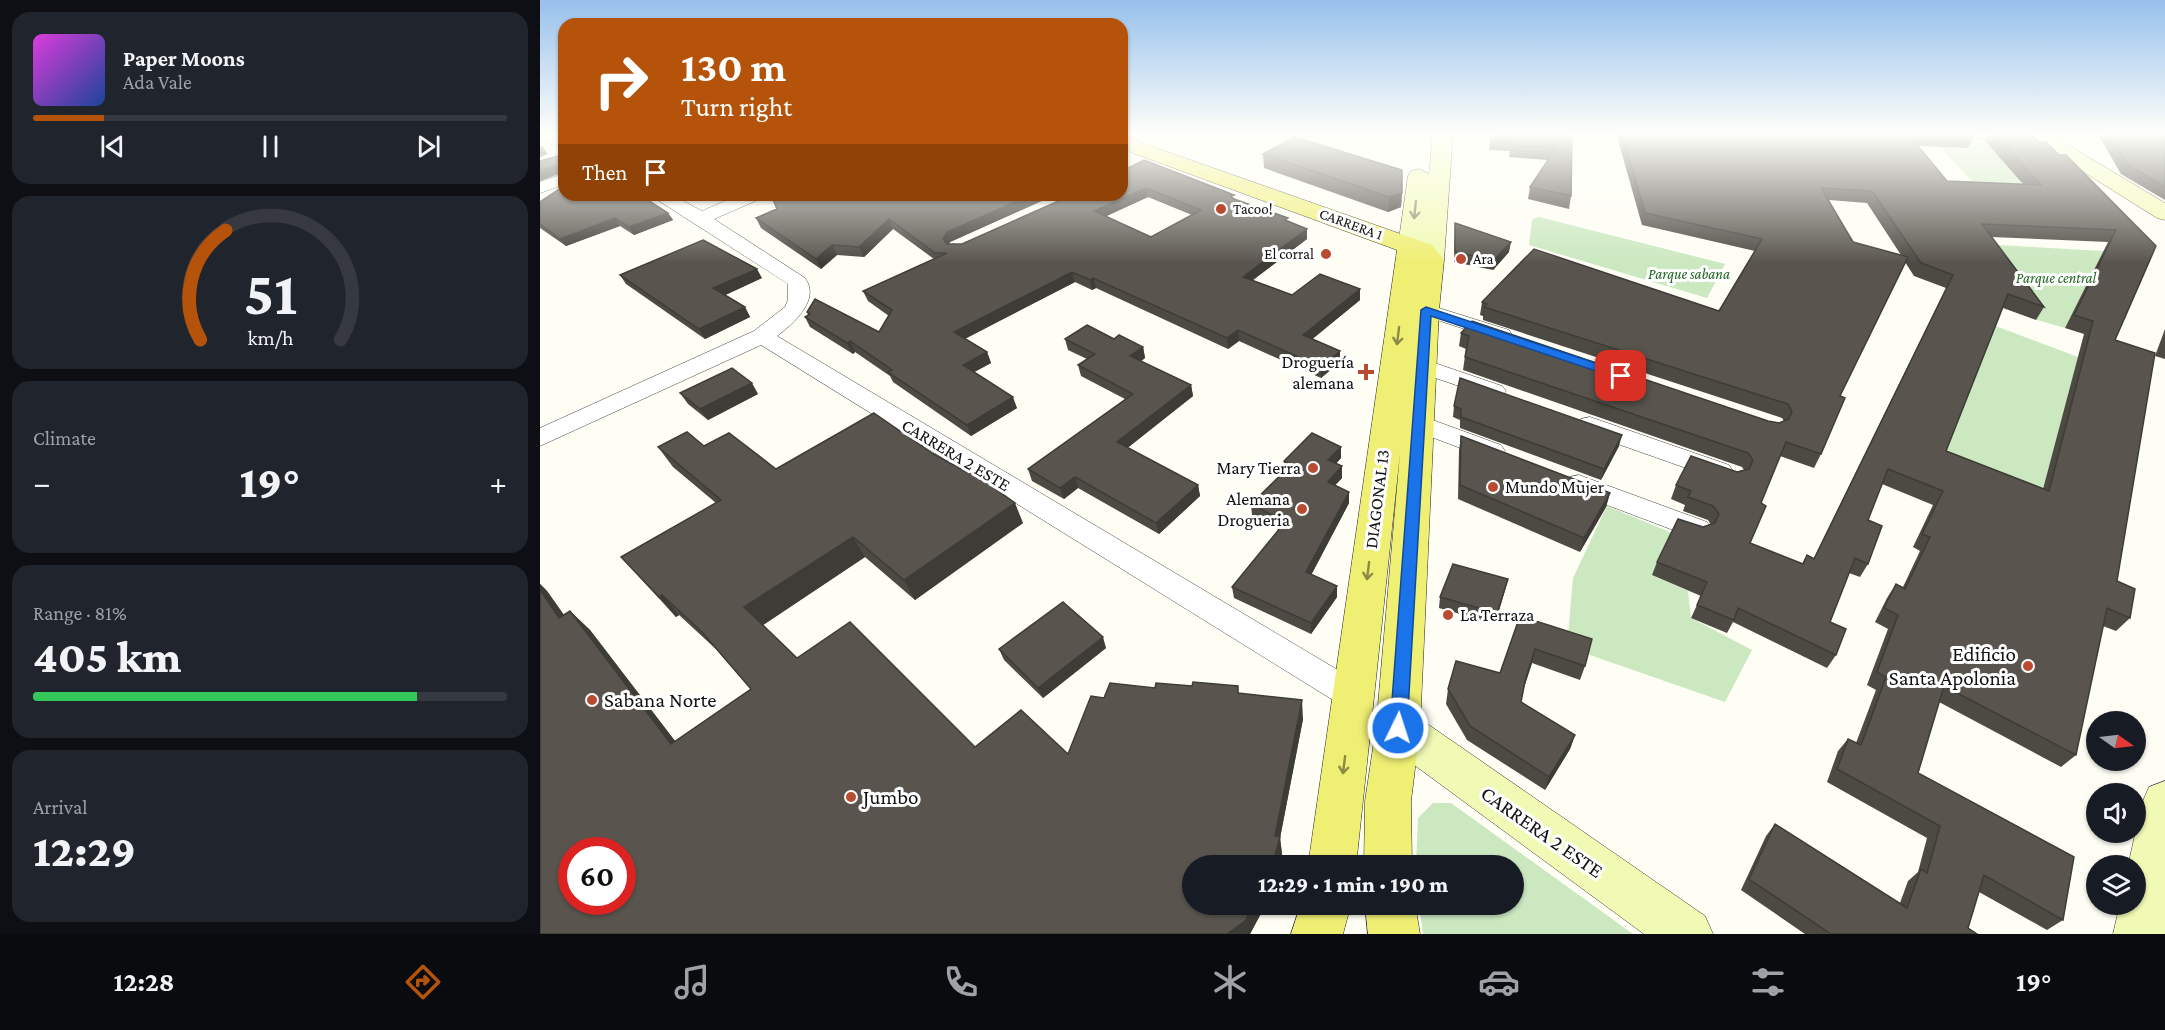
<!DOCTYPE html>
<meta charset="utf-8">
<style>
body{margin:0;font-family:"Crimson Pro",serif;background:#20242c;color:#f1f3f6;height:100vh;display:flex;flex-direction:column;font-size:22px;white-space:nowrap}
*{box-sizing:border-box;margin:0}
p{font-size:20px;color:#9ea1a6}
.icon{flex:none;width:33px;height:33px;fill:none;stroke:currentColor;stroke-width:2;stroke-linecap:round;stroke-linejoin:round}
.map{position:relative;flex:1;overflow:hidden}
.panel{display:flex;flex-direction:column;gap:12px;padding:12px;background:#0d0f14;width:540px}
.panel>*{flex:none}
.guide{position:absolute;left:18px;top:18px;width:570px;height:183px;border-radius:18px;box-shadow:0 2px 4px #0004;background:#b45309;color:#fff;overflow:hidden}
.needle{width:39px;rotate:104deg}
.controls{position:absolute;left:1546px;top:711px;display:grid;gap:12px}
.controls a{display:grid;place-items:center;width:60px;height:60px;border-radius:50%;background:#171b24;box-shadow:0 2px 4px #0004;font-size:30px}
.speed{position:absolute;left:18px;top:837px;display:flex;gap:12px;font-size:30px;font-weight:700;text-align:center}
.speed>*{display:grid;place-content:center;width:78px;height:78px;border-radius:50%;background:#171b24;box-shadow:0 2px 4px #0004;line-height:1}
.speed .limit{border:9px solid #d22;background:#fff;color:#111}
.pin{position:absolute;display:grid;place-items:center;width:51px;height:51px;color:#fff;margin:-26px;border-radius:12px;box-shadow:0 3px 9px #0006}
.me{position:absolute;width:66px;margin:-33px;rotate:4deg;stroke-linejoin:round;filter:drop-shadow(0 0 4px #0008)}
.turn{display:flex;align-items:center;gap:21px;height:126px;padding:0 24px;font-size:27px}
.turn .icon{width:78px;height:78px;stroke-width:2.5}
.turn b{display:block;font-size:42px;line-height:51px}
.then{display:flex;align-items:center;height:57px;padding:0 24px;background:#0003;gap:12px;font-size:22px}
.big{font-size:45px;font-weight:800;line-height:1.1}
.panel .card{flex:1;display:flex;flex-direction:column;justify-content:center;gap:9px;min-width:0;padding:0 21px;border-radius:18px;background:#20242c}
.panel .dial{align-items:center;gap:0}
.dial svg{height:156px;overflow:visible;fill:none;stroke:#363941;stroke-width:7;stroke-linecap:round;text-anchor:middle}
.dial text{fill:#f1f3f6;stroke:none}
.song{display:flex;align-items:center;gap:18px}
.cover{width:72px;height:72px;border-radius:9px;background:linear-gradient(135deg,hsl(300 70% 55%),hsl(220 70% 35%))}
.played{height:6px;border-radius:3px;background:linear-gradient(90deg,#b45309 15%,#363941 15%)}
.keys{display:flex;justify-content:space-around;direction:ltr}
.heat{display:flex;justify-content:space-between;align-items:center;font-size:33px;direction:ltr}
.charge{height:9px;border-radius:4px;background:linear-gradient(90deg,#34c759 81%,#363941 0)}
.trip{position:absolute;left:642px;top:855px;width:342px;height:60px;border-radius:30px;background:#171b24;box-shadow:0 2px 4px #0004;font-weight:800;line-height:60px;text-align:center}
.tabs{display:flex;height:96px;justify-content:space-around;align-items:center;background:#090b0e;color:#9ea1a6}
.tabs .icon{width:42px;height:42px}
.tabs .on{color:#b45309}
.tabs b{font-size:27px;color:#f1f3f6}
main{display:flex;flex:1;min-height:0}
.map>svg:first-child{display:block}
</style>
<main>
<section class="panel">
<div class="card">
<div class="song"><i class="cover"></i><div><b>Paper Moons</b><p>Ada Vale</p></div></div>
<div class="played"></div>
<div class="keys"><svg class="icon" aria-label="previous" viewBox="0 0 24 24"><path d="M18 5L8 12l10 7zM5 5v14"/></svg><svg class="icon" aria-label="pause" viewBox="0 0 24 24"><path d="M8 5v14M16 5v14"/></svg><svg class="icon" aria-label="next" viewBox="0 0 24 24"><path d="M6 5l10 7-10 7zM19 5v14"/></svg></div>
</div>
<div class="card dial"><svg viewBox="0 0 100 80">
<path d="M14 69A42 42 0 1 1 86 69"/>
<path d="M14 69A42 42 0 0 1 27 13" stroke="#b45309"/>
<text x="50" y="56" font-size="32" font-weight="700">51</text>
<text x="50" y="72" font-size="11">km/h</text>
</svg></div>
<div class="card"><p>Climate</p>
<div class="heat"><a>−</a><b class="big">19°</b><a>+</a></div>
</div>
<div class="card"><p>Range · 81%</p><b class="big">405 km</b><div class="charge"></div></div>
<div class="card"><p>Arrival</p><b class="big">12:29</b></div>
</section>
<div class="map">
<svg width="1625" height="934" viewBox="0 0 1625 934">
<rect width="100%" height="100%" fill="#fefef5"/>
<g fill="#cbe8c0">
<path d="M1423,139H1444L1465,164H1477L1494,184L1433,182L1400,147L1431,149Z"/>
<path d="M998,217L1003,218L1185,264L1167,298L989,245L992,220Z"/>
<path d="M1441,244L1564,251L1525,328L1490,318L1501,304Z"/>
<path d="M1453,325L1538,357L1499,504L1398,463Z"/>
<path d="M1067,506L1132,533L1112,575L1148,591L1151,618L1212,650L1185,702L1027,647L1033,578Z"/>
<path d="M893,803H911L1093,934H883L879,905L974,904V866L876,865L878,818Z"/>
</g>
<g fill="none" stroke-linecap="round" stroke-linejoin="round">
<g stroke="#444" stroke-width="1">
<g id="street">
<path d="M0,133H12L24,139V150L0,139Z"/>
<path d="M1415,133H1491L1492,134L1484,139L1423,138Z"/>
<path d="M24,174V185L0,193V182Z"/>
<path d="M110,195H132L162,211L199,195H223L220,199L174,219L265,278C281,300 253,324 237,336L823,685L828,695L823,705L812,709L801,705L221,345L0,446V428L214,331L245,307L248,300V284Z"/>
<path d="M886,304L969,330L972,335L969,340L961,341L879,314L876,310L879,306Z"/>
<path d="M883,359L962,386L966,391L962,396L954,398L875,371L872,366L875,361Z"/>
<path d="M879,415L961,445L965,451L961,457L952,460L870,429L867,423L870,417Z"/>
<path d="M1050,417L1189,465L1193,471L1189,477L1180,480L1041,431L1038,425L1041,419Z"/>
<path d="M1039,475L1167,522L1171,529L1167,536L1157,539L1030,491L1026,484L1030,477Z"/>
</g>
</g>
<g stroke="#333" stroke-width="1">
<g id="secondary">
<path d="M893,133H913L904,260L901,265L892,267L883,265L880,260L881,248L879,251L870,253L861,251L858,246L868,176L871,171L879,169L889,174Z"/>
<path d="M1485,133H1508L1625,203V220L1617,218L1488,137Z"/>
<path d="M858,708L873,714L1165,916L1173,934H1104L843,742L836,728L843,714Z"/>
<path d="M1625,781V934H1573L1580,904H1596V866H1588L1602,803L1609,787Z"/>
</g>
</g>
<g stroke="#222" stroke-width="1">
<g id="primary">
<path d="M582,136L892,245L904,260L899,310L880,728L871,801L872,866H824L825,801L836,728L860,453L816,866H768L857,250L582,149Z"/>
<path d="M761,904H811L803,934H751Z"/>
<path d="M825,904H875L880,934H828Z"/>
</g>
</g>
<use href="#street" fill="#fff" fill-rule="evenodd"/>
<use href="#secondary" fill="#f1fab5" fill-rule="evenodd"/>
<use href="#primary" fill="#efef74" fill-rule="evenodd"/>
</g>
<g fill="#4d4943" fill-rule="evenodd">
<path d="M951,133H1032L1031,196L1029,209L988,199L990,187L1008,160L969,157L970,151L949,150Z"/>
<path d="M1076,133H1436L1428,148L1378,146L1407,181L1483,184L1445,141L1449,133H1490L1499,142L1519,155L1616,246L1575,340L1577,581L1590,618L1576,631L1563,626L1536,755L1521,767L1399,702L1378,773L1523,920L1507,930L1439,892L1428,928L1437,934H1265L1201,890L1226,836L1235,824L1360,903L1368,881L1378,872L1387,838L1287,782L1298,751L1308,739L1316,743L1336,690L1327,685L1348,629L1335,622L1347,598L1356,584L1363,587L1380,551L1373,547L1393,505L1342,484L1328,520V564L1320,577L1309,573L1290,622L1296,655L1287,668L1193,622L1187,633L1151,618L1161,596L1112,575L1117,562L1163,527L1171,525L1168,520L1143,511L1145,505L1131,499L1136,485L1197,472L1204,470L1202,467L923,370L926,349L919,346L921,333L1228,421L1239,423L1244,421L1242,418L943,320V316L940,315L942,302L1179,311L1215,251L1102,225ZM1289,200L1327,203L1361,255L1313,242ZM1451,237L1568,242L1525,328L1544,334L1503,489L1406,451L1463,308L1496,320L1504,307ZM1365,262L1374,276L1406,288L1274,558L1267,555L1262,564L1210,543L1221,503L1240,456L1274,468L1281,454L1300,396Z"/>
<path d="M1561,133H1612L1625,134V200L1581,174L1559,136Z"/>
<path d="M723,154L862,193L861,207L848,212L724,168Z"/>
<path d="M582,171L694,199L767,229V239L712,280L752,295L820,300L772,339L800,362L781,378L699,341L688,349L556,288L552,290L535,282L425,339L447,352L451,363L434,372L477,408L431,436L353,382L350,376L315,352L313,354L270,327L265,317L268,315L267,312L339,332L349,316L328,301L323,291L394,259L353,229L324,257L297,255L281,269L221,228L216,218L237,209L515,195L410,242L409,244H422L532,195ZM608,197L652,215L611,237L566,216Z"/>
<path d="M0,202L128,213L133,220L94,235L80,226L26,246L0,228Z"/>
<path d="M915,223L969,252L953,270L914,262Z"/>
<path d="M80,275L222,278L185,295L205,307L210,317L165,339L86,284Z"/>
<path d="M1625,329V359L1615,356Z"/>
<path d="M525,339H574L603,347L605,358L601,361L651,385L653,396L587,448L658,485L660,496L619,534L538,488L524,499L492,481L488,469L585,399L541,376L538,365L547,359L528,350Z"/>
<path d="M140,393L218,394L168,420L148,404Z"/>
<path d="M914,406L1079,446L1061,480L920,428V420L913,417Z"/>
<path d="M921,436L1070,493L1066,507L1040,552L918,499L919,450Z"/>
<path d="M164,446L236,469L483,523L375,600L325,557L223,625L257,658L435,747L528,754L564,698L615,688L700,693L763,719L740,838L742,854L726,904L710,934H0V584L7,591L24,615L30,611L50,630L135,741L211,689L178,651L139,615L136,617L81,557L176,503L133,467L118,447Z"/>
<path d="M801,447V458L796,464L802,466V478L795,485L809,492V503L771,575L797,597L771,634L694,598L692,587L739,530L712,515L711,504L744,471V461Z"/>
<path d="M968,579L965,590L955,624L899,608L900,597Z"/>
<path d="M980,616L1045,666L1040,680L992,663L984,688L981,702L1035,735L1030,749L1005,790L927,740L906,704L908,689L960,673Z"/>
<path d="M566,648L503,698L464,660L459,649Z"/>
</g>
<g fill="#3e3c37">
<path d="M2,146L8,154L0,157V147Z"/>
<path d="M24,163V172L0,181V171Z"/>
<path d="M606,188L608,197L556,221L554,211Z"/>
<path d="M862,193L861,207L848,212L849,197Z"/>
<path d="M491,195H515L410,242L407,249L403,239L407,232Z"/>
<path d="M128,213L133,220L94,235L89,227Z"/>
<path d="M75,218L80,226L26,246L20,239Z"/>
<path d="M349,219L353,229L324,257L319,247Z"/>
<path d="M767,229V239L704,287L703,277Z"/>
<path d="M971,242L969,252L953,270L954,260Z"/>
<path d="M292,245L297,255L281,269L276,259Z"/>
<path d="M217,269L222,278L179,298L173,288Z"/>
<path d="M532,272L535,282L418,342L414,332Z"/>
<path d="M553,278L556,288L552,290L550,280Z"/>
<path d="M820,289V300L764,346L763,335Z"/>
<path d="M205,307L210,317L165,339L159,329Z"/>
<path d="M698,330L699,341L688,349L687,338Z"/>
<path d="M310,341L315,352L313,354L307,343Z"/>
<path d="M603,347L605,358L593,367L590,356Z"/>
<path d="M800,351V362L781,378V367Z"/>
<path d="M447,352L451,363L427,376L423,365Z"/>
<path d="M212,383L218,394L168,420L160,409Z"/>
<path d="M651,385L653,396L580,454L577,442Z"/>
<path d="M473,397L477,408L431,436L427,425Z"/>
<path d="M1082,435L1079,446L1061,480L1064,469Z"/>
<path d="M801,447V458L788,471V460Z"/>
<path d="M802,466V478L788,493V482Z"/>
<path d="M535,477L538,488L524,499L520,488Z"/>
<path d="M658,485L660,496L619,534L616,523Z"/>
<path d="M809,492V503L767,583L766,572Z"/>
<path d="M1070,493L1066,507L1040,552L1044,538Z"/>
<path d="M475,503L483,523L375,600L364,580Z"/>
<path d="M313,537L325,557L220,627L204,607Z"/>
<path d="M968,579L965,590L955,624L957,613Z"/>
<path d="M0,584L7,591L40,638L19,618L0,590Z"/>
<path d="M797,586V597L771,634V623Z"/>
<path d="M122,595L139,615L136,617L119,597Z"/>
<path d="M30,611L50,630L151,762L131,744Z"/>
<path d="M563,637L566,648L503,698L498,688Z"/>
<path d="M995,649L992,663L981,696L985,681Z"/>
<path d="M762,700L763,719L740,838L742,854L739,866H732L735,836Z"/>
<path d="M1035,735L1030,749L1005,790L1009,777Z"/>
<path d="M714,904H726L710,934H687Z"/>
</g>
<g fill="#59554e" stroke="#3e3c37" stroke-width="1.5" fill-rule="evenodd">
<path d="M951,133H1032L1031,196L990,187L1016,148L971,145L972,139L950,137Z"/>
<path d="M1082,133H1436L1434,137L1368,134L1407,181L1501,185L1454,133H1490L1499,142H1506L1519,155H1526L1616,246L1575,340L1615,353L1577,581L1595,589L1590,618L1567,608L1536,755L1404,686L1378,773L1534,857L1523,920L1444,875L1428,928L1437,934H1291L1209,879L1235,824L1367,908L1381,869L1387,873L1400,826L1297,769L1308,739L1321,745L1346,677L1337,672L1358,615L1344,608L1356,584L1365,589L1390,537L1382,534L1403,491L1348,469L1328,520L1342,526L1328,564L1315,558L1290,622L1306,629L1296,655L1198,608L1194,620L1157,605L1167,582L1117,562L1138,519L1163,527L1175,523L1179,514L1173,506L1148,497L1151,491L1136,485L1151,456L1197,472L1209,469L1213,460L1208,453L925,357L929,336L921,333L932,321L1228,421L1239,423L1249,419L1252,411L1248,404L944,307L947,304L942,302L994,249L1179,311L1222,239L1105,213ZM1281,188L1332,191L1381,263L1413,275L1274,559L1267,555L1263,564L1210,543L1226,506L1221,503L1246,442L1281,454L1305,398L1300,396L1368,257L1313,242ZM1442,224L1576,230L1534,315L1553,321L1509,491L1406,451L1468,294L1504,307Z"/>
<path d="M1568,133H1612L1625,134V187L1588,165Z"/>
<path d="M755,137L862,170V193L849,197L723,154Z"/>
<path d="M21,155L24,156V163L0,171V161Z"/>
<path d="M604,160L694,195L691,196L694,199L748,218L745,220L767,229L703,277L752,295L780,274L820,289L763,335L800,351L781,367L698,330L687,338L553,278L550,280L532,272L414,332L447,352L423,365L473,397L427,425L348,372L352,370L310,341L307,343L265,317L270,314L267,312L275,299L339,332L352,310L323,291L407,253H395L349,219L319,247L292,245L276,259L216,218L237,209L231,195H491L407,232L403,239L407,244H422L532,195H582V171ZM606,188L661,210L611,237L554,211Z"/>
<path d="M24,186V195H100L128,213L89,227L75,218L20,239L0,224V202Z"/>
<path d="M915,223L971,242L954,260L915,252Z"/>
<path d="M163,240L217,269L173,288L205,307L159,329L80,275Z"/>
<path d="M547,325L574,339L579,335L603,347L590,356L651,385L577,442L658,485L616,523L535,477L520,488L488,469L593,394L538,365L555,354L525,339Z"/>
<path d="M192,368L212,383L160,409L140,393Z"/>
<path d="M920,378L1082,435L1064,469L921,417V409L914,406Z"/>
<path d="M334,413L392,453L430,474L432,472L475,503L364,580L313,537L204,607L257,658L310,622L435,747L481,710L528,754L551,696L564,698L570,683L615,688L616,683L652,686L653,682L698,686V693L762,700L735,836L740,837L732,866H652V904H714L705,921L687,934H0V590L19,618L30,611L131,744L211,689L162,632L122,595L119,597L81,557L181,500L118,447L147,432L164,446L189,433L236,469ZM32,850H82V902H32Z"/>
<path d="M772,433L801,447L788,460L802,466L788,482L809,492L766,572L797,586L771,623L692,587L745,522L711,504L751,465L744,461Z"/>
<path d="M921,436L1070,493L1044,538L920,485Z"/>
<path d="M913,564L968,579L957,613L900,597Z"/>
<path d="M523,602L563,637L498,688L459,649Z"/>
<path d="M980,616L1052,639L1045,666L995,649L985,681L981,702L1035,735L1009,777L930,726L908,689L916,661L960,673Z"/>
</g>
<defs><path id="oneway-shaft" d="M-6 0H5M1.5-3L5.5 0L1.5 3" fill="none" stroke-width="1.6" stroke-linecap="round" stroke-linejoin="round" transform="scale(1.5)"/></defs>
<use stroke="#8c916b" href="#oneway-shaft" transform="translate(875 210) rotate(96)"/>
<g stroke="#8b8b47">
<use href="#oneway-shaft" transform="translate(858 336) rotate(97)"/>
<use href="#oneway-shaft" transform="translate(828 571) rotate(97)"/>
<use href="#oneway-shaft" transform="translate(804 765) rotate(97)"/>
</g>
<linearGradient id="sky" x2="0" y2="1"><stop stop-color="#97c0ec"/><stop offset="0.51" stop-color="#fffffa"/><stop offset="1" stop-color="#fffffa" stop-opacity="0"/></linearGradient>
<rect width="1625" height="263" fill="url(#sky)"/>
<path fill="#1a73e8" stroke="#114b97" stroke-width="1.5" d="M886,307L1086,373L1087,376L1081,379L1077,378L891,316L867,728L865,734L858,736L852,734L850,728L881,310Z"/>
<g fill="#b94b31" stroke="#fff" stroke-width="2">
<circle cx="681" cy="209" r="6"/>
<circle cx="786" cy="254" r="6"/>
<circle cx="921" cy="259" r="6"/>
<path d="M823 363h6v6h6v6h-6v6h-6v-6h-6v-6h6z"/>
<circle cx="773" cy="468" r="6"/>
<circle cx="953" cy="487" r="6"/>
<circle cx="762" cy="509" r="6"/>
<circle cx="908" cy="615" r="6"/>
<circle cx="1488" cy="666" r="6"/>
<circle cx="52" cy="700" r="6"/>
<circle cx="311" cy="797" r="6"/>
</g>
<g text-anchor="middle" stroke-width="6" stroke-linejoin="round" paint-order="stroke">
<g font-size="15" fill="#111" stroke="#fff" text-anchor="start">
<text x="693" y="214">Tacoo!</text>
<text x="774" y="259" text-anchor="end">El corral</text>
<text x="933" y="264">Ara</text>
</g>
<g font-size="15" fill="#111" stroke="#fff">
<text transform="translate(811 224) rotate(20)" y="5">CARRERA 1</text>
</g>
<g font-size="15" font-style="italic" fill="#246626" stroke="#fff">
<text x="1149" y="279">Parque sabana</text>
<text x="1516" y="283">Parque central</text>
</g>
<g font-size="18" fill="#111" stroke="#fff" text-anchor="end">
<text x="814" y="368">Droguería<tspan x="814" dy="21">alemana</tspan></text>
<text x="761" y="474">Mary Tierra</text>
<text x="965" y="493" text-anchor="start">Mundo Mujer</text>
<text x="750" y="505">Alemana<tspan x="750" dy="21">Drogueria</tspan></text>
<text x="920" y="621" text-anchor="start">La Terraza</text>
</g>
<g font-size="18" fill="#111" stroke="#fff">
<text transform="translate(416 455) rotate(31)" y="6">CARRERA 2 ESTE</text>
<text transform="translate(837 499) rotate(-83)" y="6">DIAGONAL 13</text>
</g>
<g font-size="21" fill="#111" stroke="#fff" text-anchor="start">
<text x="1476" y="661" text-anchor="end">Edificio<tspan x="1476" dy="24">Santa Apolonia</tspan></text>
<text x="64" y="707">Sabana Norte</text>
<text x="323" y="804">Jumbo</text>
</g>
<g font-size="21" fill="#111" stroke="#fff">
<text transform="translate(1002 832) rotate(35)" y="7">CARRERA 2 ESTE</text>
</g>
</g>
</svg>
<div class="controls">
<a><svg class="needle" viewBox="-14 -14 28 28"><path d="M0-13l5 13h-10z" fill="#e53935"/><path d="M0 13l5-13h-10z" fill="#9ea1a6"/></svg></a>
<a><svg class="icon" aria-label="sound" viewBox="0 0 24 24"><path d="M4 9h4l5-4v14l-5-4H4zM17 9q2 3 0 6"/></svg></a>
<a><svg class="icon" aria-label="layers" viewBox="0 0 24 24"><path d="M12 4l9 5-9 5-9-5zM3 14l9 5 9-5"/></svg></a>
</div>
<div class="speed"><div class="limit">60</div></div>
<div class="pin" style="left:1081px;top:376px;background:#d93025"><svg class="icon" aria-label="arrive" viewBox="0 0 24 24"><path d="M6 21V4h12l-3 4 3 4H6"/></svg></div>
<svg class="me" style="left:858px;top:728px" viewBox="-20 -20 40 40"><circle r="17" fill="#1a73e8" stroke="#fff" stroke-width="3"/><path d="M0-11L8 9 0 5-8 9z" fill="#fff"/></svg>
<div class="trip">12:29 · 1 min · 190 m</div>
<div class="guide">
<div class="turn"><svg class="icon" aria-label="right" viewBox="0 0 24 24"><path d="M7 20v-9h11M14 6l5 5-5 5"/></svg><div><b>130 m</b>Turn right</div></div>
<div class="then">Then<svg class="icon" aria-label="arrive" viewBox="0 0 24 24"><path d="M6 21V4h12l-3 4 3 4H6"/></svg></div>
</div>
</div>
</main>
<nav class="tabs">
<b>12:28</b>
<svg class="icon on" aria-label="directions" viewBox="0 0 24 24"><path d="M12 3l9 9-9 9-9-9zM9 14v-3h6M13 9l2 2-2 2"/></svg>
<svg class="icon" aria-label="music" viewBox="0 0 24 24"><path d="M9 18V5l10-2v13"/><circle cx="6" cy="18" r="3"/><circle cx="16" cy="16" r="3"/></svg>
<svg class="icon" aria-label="phone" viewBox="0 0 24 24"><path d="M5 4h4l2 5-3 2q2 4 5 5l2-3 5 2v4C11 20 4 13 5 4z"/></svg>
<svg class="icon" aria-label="climate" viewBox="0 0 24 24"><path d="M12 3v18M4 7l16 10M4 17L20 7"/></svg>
<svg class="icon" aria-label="car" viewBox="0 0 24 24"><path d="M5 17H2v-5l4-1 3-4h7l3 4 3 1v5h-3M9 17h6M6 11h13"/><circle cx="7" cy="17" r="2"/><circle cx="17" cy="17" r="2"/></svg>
<svg class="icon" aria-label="filters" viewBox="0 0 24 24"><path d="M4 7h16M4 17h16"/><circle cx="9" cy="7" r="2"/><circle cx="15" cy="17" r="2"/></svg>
<b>19°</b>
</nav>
